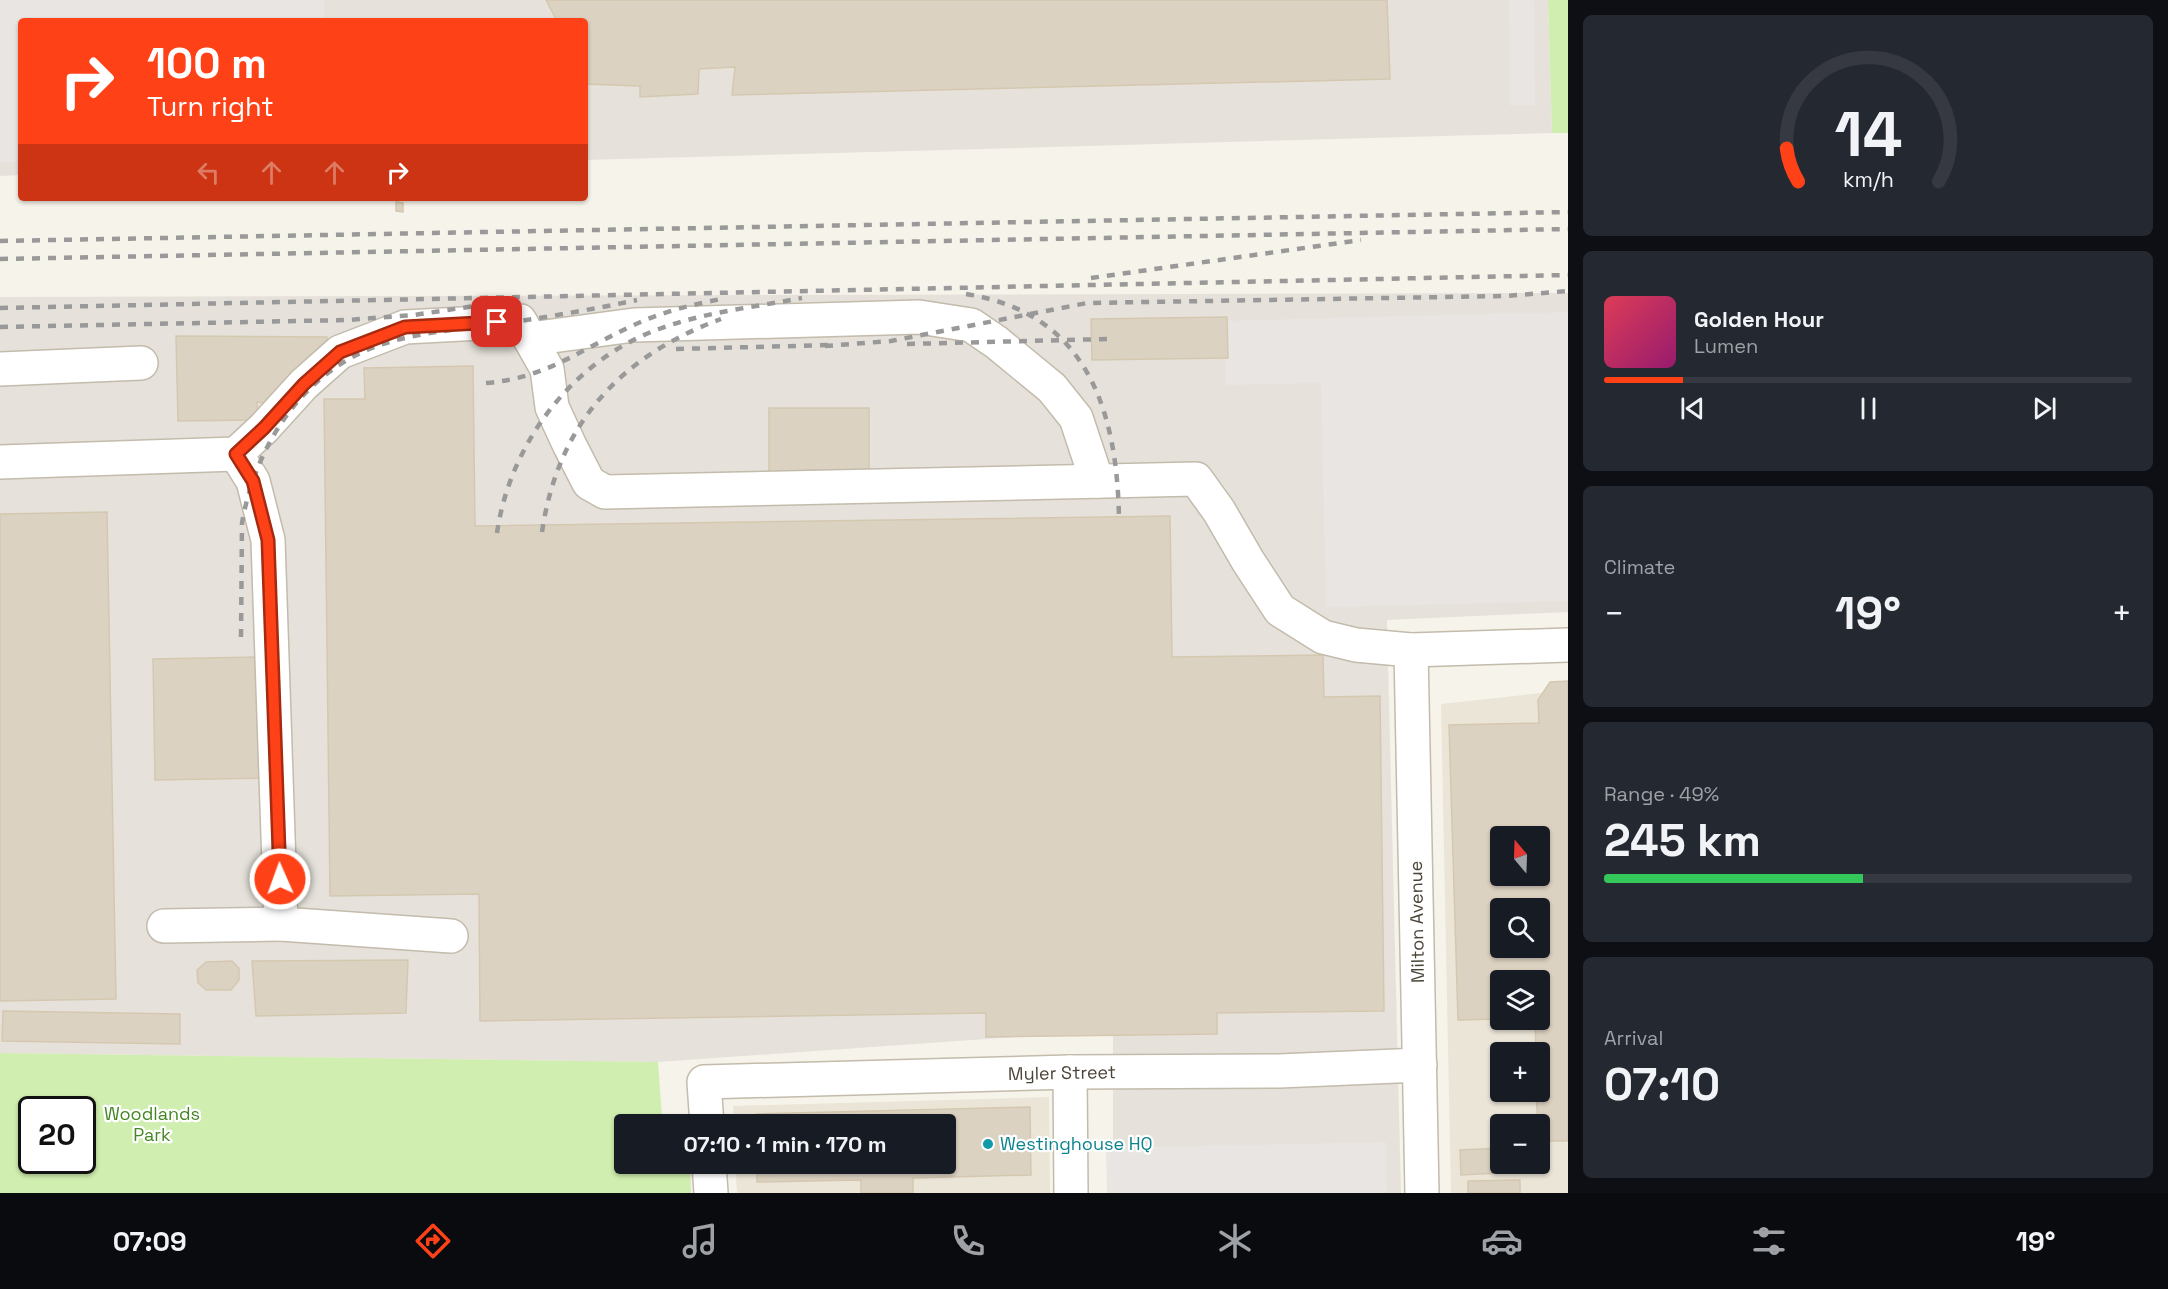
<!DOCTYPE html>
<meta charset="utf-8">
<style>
body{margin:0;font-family:"Space Grotesk",sans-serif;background:#242831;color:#f1f3f6;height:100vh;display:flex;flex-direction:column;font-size:22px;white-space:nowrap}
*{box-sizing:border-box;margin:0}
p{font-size:20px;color:#9ea1a6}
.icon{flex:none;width:33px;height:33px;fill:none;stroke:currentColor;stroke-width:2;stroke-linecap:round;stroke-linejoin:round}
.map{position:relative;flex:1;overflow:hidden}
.details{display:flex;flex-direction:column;gap:15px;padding:15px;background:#0d0f14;width:600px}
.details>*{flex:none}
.top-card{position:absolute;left:18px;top:18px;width:570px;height:183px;border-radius:6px;box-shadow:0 2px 4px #0004;background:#ff4118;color:#fff;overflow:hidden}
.needle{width:39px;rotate:341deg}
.tools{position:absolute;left:1490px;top:826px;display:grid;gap:12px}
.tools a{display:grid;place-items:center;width:60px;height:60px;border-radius:6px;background:#171b24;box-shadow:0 2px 4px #0004;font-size:30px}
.speed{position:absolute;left:18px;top:1096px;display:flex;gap:12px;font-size:30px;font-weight:700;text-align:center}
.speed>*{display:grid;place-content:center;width:78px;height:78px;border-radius:50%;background:#171b24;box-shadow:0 2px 4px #0004;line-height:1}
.speed .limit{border:3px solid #111;border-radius:9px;background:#fff;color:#111}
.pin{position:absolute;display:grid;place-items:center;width:51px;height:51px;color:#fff;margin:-26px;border-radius:12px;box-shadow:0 3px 9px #0006}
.me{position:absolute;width:66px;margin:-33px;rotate:358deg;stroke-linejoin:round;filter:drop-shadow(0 0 4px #0008)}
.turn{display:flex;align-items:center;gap:21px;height:126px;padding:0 30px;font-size:27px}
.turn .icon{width:78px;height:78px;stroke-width:2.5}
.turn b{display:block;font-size:42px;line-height:51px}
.lanes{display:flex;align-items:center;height:57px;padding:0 30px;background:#0003;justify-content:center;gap:30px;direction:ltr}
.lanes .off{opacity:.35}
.big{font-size:45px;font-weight:600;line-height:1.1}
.details .card{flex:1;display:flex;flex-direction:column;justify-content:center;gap:9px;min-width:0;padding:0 21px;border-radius:9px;background:#242831}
.details .dial{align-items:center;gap:0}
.dial svg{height:156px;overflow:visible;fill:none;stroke:#363941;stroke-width:7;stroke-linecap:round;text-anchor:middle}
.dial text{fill:#f1f3f6;stroke:none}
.song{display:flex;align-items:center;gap:18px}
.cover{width:72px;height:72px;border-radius:9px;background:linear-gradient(135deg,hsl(350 70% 55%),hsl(320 70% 35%))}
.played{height:6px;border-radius:3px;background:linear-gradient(90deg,#ff4118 15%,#363941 15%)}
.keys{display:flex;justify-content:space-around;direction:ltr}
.heat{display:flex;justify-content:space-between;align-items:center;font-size:33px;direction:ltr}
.charge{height:9px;border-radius:4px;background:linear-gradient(90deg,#34c759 49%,#363941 0)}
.trip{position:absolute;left:614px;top:1114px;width:342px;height:60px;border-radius:6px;background:#171b24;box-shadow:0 2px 4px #0004;font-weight:600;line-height:60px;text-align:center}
.menu{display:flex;height:96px;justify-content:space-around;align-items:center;background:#090b0e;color:#9ea1a6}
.menu .icon{width:42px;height:42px}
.menu .current{color:#ff4118}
.menu b{font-size:27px;color:#f1f3f6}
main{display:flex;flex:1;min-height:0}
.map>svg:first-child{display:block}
</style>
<main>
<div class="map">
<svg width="1568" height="1193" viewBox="0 0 1568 1193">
<rect width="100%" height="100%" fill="#f6f3ea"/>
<g fill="#ebe5d8" fill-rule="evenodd">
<path d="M1568,690V1193H1451L1441,704ZM1500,837H1539V876H1500ZM1500,909H1539V948H1500ZM1500,981H1539V1020H1500ZM1500,1053H1539V1092H1500ZM1500,1125H1539V1164H1500Z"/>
<path d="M1049,1097L1050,1193H737L735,1164H945V1125H734L733,1106Z"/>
</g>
<g fill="#e6e2db">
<path d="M0,0H1548L1552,133L585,160V21H21V175L0,176Z"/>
<path d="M1568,293V612L1387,620L1401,1193H1113V1030L658,1062L0,1053V297Z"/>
</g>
<g fill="#d0eeaf" fill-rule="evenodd">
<path d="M1548,0H1568V133H1552Z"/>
<path d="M0,1053L658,1062L662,1118L688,1121L689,1125H624V1164H690L691,1193H0ZM32,1110H82V1161H32Z"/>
</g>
<g fill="#e8e5e2">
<path d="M0,0H324V21H21V162H0Z"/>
<path d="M1509,0H1534L1535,105L1510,106Z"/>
<path d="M1568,312V601L1326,607L1321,383L1226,385L1224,321Z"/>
<path d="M1386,1142L1387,1193H1107L1106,1148Z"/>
</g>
<g fill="#dcd2c1" stroke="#d5c8b0" stroke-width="1.5" fill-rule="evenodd">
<path d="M546,0H1387L1390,79L732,95L735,67L699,69L698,94L640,97V86L585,84V21H557Z"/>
<path d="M396,202L403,203V212L396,211Z"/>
<path d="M1227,317L1228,358L1092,360L1091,319Z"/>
<path d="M176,336L327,337L328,351L273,404L257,402L259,420L178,421Z"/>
<path d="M473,366L475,526L1170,516L1172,657L1323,655L1324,697L1380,696L1384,1011L1217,1013V1034L986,1037V1013L480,1021L479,894L330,896L324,399H365L364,368Z"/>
<rect x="769" y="408" width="100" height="65"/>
<path d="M107,512L116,999L0,1001V514Z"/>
<path d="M262,657L265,778L155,780L153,659Z"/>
<path d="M1568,681V1141H1539L1536,1092H1539V1053H1536L1535,1020H1539V981H1500V1019L1458,1020L1449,725L1539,723L1538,700L1550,682ZM1500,837H1539V876H1500ZM1500,909H1539V948H1500Z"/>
<path d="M408,960L406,1013L256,1016L252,961Z"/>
<path d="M232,961L239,968V980L231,990H206L198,983L197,970L206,962Z"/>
<path d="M3,1011L180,1014V1044L2,1041Z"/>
<path d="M1030,1107L1031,1175L913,1178V1193H861V1180L757,1182V1164H945V1125H756V1114Z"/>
<path d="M1500,1148V1164H1536V1171L1461,1175L1460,1150Z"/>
<path d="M1520,1180V1193H1468V1181Z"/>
</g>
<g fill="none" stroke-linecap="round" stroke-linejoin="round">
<g stroke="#c3bbab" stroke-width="36">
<g id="minor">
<path d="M530,339L634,325L919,317L971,325L996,342L1052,388L1076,418L1097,481"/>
<path d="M0,369L141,363"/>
<path d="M236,454L253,481L268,540L281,924L451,936"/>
<path d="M0,462L236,454L264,428L304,384L340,352L405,327L520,321L547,369L552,407L569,444L589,483L605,492L1196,479L1219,511L1248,561L1280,610L1323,637L1356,645L1411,650L1568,645"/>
<path d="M1411,650L1422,1193"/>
<path d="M164,926L281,924"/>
<path d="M1070,1072L1071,1193"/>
<path d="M707,1125L704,1082L1070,1072L1279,1071L1420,1065"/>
<path d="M709,1164L711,1193"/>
</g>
</g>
<use href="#minor" stroke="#fff" stroke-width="33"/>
<g stroke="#999" stroke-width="4.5" stroke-dasharray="8 8" stroke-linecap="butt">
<path d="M0,241L1568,212"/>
<path d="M0,259L1568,229"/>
<path d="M1091,278L1361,240"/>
<path d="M966,294C1087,313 1117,410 1119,518"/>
<path d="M0,308L1568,275"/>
<path d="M0,327L347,320L414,315L488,304"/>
<path d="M907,344L1107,339"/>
<path d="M825,346L891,341L1087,303L1505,296L1568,291"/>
<path d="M676,349L832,345"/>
<path d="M486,383C547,378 581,349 634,325C661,312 691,305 721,299"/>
<path d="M542,532C558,424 620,356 721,319"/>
<path d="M497,533C510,443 573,360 659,329C705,312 755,307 802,298"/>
<path d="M241,637L242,523C255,448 300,376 372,348C410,333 453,330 493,325C541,318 590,310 637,300"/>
</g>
</g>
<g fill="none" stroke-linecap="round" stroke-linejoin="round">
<g stroke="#a62a10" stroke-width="15">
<path id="route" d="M280,879L268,540L253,481L236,454L264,428L304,384L340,352L405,327L497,322"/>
</g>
<use href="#route" stroke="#ff4118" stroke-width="10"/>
</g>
<circle fill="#0f9aa8" stroke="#fff" stroke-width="2" cx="988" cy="1144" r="6"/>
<g text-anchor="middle" stroke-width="4.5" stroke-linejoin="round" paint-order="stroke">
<g font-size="18" fill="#4c4437" stroke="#fff">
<text transform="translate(1417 922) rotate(-91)" y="6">Milton Avenue</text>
<text transform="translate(1062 1073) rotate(-1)" y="6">Myler Street</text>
</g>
<g font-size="18" fill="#458523" stroke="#fff">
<text x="152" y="1120">Woodlands<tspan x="152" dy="21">Park</tspan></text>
</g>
<g font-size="18" fill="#0d838f" stroke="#fff" text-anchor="start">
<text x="1000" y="1150">Westinghouse HQ</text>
</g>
</g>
</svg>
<div class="tools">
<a><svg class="needle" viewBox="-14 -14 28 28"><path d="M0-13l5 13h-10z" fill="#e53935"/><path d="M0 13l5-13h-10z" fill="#9ea1a6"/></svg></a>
<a><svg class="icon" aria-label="search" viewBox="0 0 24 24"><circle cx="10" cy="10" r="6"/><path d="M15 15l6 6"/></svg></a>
<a><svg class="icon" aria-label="layers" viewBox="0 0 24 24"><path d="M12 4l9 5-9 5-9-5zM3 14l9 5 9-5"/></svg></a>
<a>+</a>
<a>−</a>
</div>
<div class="speed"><div class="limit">20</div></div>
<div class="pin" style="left:497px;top:322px;background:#d93025"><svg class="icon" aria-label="arrive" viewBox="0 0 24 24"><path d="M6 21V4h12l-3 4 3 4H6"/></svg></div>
<svg class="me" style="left:280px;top:879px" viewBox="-20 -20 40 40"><circle r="17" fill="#ff4118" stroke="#fff" stroke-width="3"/><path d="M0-11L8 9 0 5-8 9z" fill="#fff"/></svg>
<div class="trip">07:10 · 1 min · 170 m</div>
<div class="top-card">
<div class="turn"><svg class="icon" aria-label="right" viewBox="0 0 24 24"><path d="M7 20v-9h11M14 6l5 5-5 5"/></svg><div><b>100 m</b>Turn right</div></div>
<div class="lanes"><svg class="icon off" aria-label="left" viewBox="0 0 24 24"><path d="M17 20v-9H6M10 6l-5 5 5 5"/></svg><svg class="icon off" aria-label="ahead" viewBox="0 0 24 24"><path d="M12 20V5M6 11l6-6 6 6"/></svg><svg class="icon off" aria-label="ahead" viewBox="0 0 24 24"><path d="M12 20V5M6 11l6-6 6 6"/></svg><svg class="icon" aria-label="right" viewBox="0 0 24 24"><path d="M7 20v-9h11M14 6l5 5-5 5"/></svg></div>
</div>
</div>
<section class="details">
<div class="card dial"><svg viewBox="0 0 100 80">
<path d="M14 69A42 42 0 1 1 86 69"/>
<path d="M14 69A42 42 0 0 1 8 52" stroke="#ff4118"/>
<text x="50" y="56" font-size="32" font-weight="700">14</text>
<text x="50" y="72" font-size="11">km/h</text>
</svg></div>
<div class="card">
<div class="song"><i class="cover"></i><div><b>Golden Hour</b><p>Lumen</p></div></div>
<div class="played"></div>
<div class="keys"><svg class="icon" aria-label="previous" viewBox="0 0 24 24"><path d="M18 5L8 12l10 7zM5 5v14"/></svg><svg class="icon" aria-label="pause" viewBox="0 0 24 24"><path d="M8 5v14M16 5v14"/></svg><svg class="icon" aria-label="next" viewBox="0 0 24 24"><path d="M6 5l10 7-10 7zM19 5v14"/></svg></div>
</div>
<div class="card"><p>Climate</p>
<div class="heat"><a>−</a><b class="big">19°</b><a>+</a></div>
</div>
<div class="card"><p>Range · 49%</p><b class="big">245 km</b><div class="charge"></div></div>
<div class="card"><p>Arrival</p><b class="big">07:10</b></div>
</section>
</main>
<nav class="menu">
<b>07:09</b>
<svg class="icon current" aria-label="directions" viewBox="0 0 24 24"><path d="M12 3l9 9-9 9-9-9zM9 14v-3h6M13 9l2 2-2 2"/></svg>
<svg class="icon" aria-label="music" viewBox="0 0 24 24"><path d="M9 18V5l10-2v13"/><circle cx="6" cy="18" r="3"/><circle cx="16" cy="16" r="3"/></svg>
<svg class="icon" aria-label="phone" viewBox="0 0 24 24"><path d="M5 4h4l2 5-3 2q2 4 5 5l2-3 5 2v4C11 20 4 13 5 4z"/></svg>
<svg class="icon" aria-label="climate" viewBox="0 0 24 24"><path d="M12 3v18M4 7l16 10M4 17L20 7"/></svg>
<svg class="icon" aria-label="car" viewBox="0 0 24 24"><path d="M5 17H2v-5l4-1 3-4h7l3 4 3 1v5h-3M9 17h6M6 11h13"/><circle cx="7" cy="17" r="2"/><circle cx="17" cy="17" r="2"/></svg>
<svg class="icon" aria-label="filters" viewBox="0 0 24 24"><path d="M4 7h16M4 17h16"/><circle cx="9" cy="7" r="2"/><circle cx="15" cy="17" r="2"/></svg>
<b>19°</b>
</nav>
